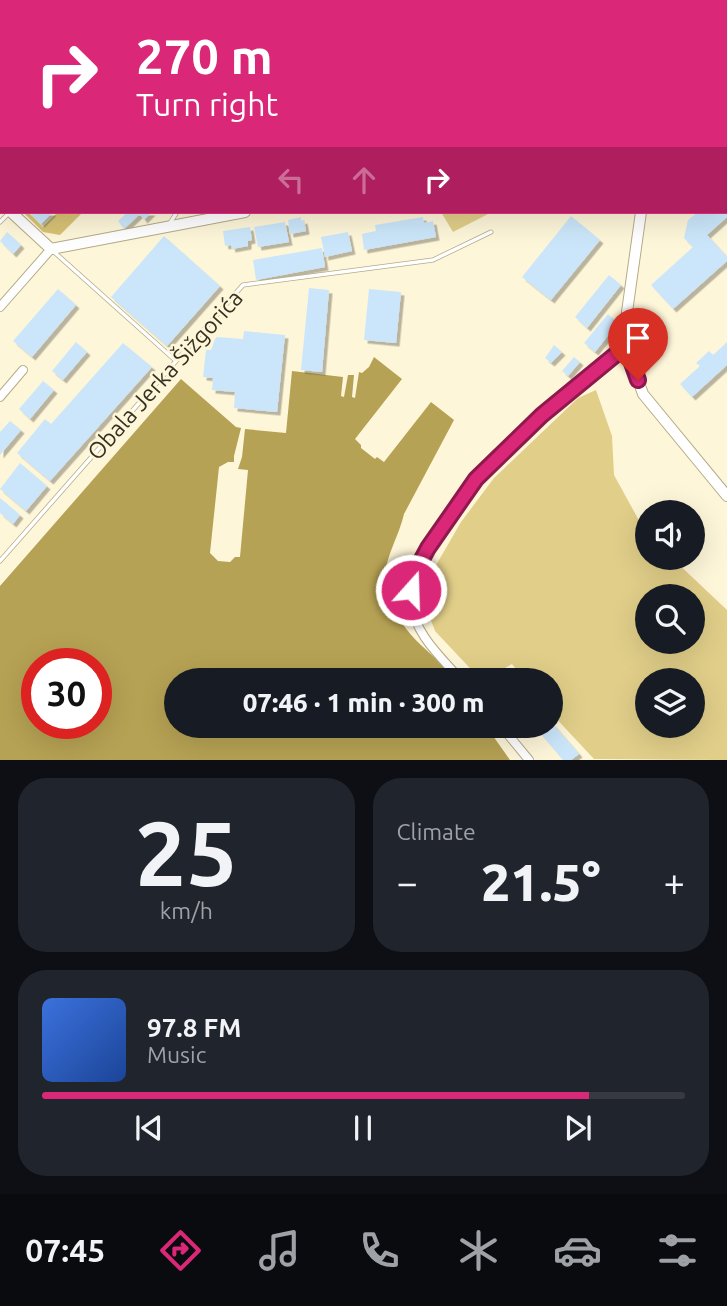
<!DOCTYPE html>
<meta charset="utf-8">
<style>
body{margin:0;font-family:Ubuntu,sans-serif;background:#20242c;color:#f1f3f6;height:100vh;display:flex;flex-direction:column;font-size:26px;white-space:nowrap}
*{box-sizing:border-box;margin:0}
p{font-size:23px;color:#9ea1a6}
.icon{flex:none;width:38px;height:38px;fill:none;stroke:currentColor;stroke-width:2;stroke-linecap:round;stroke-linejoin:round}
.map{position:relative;height:760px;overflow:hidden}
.sheet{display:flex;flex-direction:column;gap:18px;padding:18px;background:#0d0f14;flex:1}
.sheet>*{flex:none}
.top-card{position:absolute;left:0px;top:0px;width:728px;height:214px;box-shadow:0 7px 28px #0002;background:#db2777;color:#fff;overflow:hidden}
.fabs{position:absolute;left:635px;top:500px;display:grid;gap:14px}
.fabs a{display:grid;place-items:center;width:70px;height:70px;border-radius:50%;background:#171b24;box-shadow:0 7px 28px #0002;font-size:35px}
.speed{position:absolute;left:21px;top:648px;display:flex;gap:14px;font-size:35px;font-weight:700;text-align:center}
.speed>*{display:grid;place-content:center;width:91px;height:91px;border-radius:50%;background:#171b24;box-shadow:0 7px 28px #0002;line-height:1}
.speed .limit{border:10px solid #d22;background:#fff;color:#111}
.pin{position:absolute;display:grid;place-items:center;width:60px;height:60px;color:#fff;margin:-72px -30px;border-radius:50% 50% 50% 0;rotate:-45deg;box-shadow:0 0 7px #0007}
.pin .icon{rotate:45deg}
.me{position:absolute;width:77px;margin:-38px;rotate:20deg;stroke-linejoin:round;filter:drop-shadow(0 0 5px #0008)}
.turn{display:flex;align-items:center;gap:24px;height:147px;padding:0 21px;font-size:32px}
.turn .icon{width:91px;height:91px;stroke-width:2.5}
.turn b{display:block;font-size:49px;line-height:60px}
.lanes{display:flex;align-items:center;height:66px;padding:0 21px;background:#0003;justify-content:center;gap:35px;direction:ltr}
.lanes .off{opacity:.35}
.big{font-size:52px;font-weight:800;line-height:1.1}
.sheet .widget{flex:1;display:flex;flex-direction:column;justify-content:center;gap:10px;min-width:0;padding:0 24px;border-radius:28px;background:#20242c}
.sheet .dial{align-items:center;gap:0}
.dial b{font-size:91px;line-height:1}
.song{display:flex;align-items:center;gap:21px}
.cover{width:84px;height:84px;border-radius:10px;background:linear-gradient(135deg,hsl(220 70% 55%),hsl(220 70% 35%))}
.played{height:7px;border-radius:4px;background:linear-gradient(90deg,#db2777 85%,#363941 85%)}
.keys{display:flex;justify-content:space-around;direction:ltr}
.heat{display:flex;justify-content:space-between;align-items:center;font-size:38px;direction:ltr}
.sheet .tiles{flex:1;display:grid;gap:18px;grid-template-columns:1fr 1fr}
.widget:last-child{grid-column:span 2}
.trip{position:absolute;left:164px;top:668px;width:399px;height:70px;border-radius:35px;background:#171b24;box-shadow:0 7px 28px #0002;font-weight:800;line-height:70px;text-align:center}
.menu{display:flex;height:112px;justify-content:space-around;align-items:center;background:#090b0e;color:#9ea1a6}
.menu .icon{width:49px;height:49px}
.menu .selected{color:#db2777}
.menu b{font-size:32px;color:#f1f3f6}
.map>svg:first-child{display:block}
</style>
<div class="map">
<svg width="727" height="760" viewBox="0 0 727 760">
<defs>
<filter id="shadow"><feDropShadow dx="3.5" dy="3.5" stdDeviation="0" flood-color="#0004"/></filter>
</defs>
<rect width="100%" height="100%" fill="#fef6d9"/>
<g fill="#e1ce89" fill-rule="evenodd">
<path d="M441,212H492L453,232Z"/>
<path d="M596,390L612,436L614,475L647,535L648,558H672L727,610V760L594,759L551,713V681H525L512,664L482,681L435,631L426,607L428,579L461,522L494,478L578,398ZM648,597H693V642H648ZM648,681H693V726H648Z"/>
</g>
<path fill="#d7c274" d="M23,212H28L43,227L58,212H83L60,235L43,232Z"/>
<path fill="#b6a254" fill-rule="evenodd" d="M374,357L402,379L355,439L361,445V448L375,459L377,457L384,462L431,402L454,420L404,514C399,536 385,558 385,577L390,578V582H385V586L389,587C395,634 431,649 458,681H177V726H486L510,760H0V586L181,379L236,427L241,428L234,456V462H228L219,467L210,553L218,561L230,562L235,557H240L248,470L238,469L242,457L245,429L286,433L292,371L343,377L341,396L344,397L348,375H354L352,397L355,398L359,372L362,373L369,367ZM37,663H96V723H37Z"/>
<g fill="#cbe6fa" filter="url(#shadow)">
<path d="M29,212H53L41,224Z"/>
<path d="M128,212H152L144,220L140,214L124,229L118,221Z"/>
<path d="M698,212H727V217L707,235L727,257V261L673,309L651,285L693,247L684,238L688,220Z"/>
<path d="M571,216L600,240L551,300L522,277Z"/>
<path d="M301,217V221L304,220L306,231L290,234L288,220Z"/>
<path d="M423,217L424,223L433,221L436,237L364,250L362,234L376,231L375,225Z"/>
<path d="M285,222L289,242L258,247L254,227Z"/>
<path d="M250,227L252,240L248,241V246L232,249L231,245L225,246L223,231Z"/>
<path d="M7,232L21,245L13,254L0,241Z"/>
<path d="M348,232L352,251L325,257L321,237Z"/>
<path d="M164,236L220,286L167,346L111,297Z"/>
<path d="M322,248L325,267L256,280L253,260Z"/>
<path d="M609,275L621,285L587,328L575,317Z"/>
<path d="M309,288L329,290L322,372L301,370Z"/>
<path d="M58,289L76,305L32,357L13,341Z"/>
<path d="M369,289L401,292L396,343L364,340Z"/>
<path d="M608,314L618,323L595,352L584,343Z"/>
<path d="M244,331L285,335L277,412L234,408L235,392L212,390L213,378L203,377L206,350H211L215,339L217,337L243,339Z"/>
<path d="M76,342L87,352L63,380L52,371Z"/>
<path d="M727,342V365L692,397L680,384L700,366L696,363L709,351L713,355Z"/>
<path d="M123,343L152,367L50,481L17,453L45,419L51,424Z"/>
<path d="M554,345L562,352L551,363L545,358Z"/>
<path d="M574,357L580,362L568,376L562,371Z"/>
<path d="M43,381L54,390L30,419L19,409Z"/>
<path d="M10,421L21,430L0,455V432Z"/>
<path d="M20,463L47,486L26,511L0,489Z"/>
<path d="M0,498L20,515L13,524L0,513Z"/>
<path d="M551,722L579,754L571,760H563L540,733L548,726H551Z"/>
</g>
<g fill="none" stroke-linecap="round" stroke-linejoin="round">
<g stroke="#b4ab88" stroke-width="5">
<g id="lane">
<path d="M372,2L373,0"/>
<path d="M498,2L500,0"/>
<path d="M726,40H727"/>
<path d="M726,183L727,182"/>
<path d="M0,222L8,214"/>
<path d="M170,223L177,212"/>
<path d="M53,251L176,361"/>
<path d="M0,561L243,285L433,260L491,232"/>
</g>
</g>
<g stroke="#b4ab88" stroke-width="10">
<g id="street">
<path d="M0,307L51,249"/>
<path d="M0,397L23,370"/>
<path d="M462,681C441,657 414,634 411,601C409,574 426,551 441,529C453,512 464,492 478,477C522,428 574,386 626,346"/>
<path d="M501,726L529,760"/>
</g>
</g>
<g stroke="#b4ab88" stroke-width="12">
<g id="secondary">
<path d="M726,87H727"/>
<path d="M0,202L2,203"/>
<path d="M11,212L51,249L245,212"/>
<path d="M641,212L627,312L626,346L643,394L727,496"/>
</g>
</g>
<use href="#lane" stroke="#fff" stroke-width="3.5"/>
<use href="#street" stroke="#fff" stroke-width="8"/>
<use href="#secondary" stroke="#fff" stroke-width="10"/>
<g stroke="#98927c" stroke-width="2.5" stroke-dasharray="14 7" stroke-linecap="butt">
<path d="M47,2L50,0"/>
<path d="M0,28L2,27"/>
</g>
</g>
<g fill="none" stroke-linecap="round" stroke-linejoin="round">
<g stroke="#8e194d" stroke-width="18">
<path id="route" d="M411,590L414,574L428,548L476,479L542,415L626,346L638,380"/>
</g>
<use href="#route" stroke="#db2777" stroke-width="12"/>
</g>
<g text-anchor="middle" stroke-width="5" stroke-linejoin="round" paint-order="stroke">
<g font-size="23" fill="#343022" stroke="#fef6d9">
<text transform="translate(165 375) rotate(-48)" y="8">Obala Jerka Šižgorića</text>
</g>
</g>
</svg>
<div class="fabs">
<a><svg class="icon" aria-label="sound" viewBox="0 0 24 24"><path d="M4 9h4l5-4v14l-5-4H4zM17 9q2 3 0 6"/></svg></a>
<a><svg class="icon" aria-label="search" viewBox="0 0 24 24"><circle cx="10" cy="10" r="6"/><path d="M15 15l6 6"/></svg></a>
<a><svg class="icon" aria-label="layers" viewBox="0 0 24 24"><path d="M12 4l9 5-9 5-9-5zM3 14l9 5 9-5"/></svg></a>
</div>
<div class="speed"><div class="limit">30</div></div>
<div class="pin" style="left:638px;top:380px;background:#d93025"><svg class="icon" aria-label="arrive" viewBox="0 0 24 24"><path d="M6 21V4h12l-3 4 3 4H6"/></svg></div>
<svg class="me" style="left:411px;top:590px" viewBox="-20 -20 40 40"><circle r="17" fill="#db2777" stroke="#fff" stroke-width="3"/><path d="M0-11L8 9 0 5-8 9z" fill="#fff"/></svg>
<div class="trip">07:46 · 1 min · 300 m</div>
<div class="top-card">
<div class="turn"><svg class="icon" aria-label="right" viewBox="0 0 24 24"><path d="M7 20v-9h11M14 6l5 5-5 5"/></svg><div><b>270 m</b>Turn right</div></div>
<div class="lanes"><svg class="icon off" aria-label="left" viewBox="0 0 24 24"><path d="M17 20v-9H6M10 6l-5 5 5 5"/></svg><svg class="icon off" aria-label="ahead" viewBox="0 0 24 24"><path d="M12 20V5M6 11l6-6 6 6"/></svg><svg class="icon" aria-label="right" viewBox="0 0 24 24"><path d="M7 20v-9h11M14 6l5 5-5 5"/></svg></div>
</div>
</div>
<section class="sheet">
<div class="tiles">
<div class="widget dial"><b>25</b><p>km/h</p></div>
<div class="widget"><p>Climate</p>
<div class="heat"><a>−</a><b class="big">21.5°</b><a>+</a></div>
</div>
<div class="widget">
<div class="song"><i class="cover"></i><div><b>97.8 FM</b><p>Music</p></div></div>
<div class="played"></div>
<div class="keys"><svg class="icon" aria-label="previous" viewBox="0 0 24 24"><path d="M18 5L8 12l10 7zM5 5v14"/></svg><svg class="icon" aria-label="pause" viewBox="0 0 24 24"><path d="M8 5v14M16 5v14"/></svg><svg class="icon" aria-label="next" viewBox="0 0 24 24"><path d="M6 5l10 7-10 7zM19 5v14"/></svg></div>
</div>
</div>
</section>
<nav class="menu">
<b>07:45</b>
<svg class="icon selected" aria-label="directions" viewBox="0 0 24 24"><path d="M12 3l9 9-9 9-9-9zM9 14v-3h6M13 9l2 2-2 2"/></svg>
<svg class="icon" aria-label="music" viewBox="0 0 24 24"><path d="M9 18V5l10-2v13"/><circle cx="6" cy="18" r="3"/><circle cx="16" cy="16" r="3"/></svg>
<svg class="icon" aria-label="phone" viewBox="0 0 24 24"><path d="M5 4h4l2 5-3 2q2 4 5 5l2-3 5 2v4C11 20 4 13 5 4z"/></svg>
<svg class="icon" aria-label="climate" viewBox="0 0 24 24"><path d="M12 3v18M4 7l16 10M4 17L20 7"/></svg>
<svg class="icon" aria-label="car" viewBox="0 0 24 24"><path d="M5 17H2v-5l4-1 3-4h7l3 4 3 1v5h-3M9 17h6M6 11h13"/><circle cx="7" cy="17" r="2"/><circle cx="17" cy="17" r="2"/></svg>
<svg class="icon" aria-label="filters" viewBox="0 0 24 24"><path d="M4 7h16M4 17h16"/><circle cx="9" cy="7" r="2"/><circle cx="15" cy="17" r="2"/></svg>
</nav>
